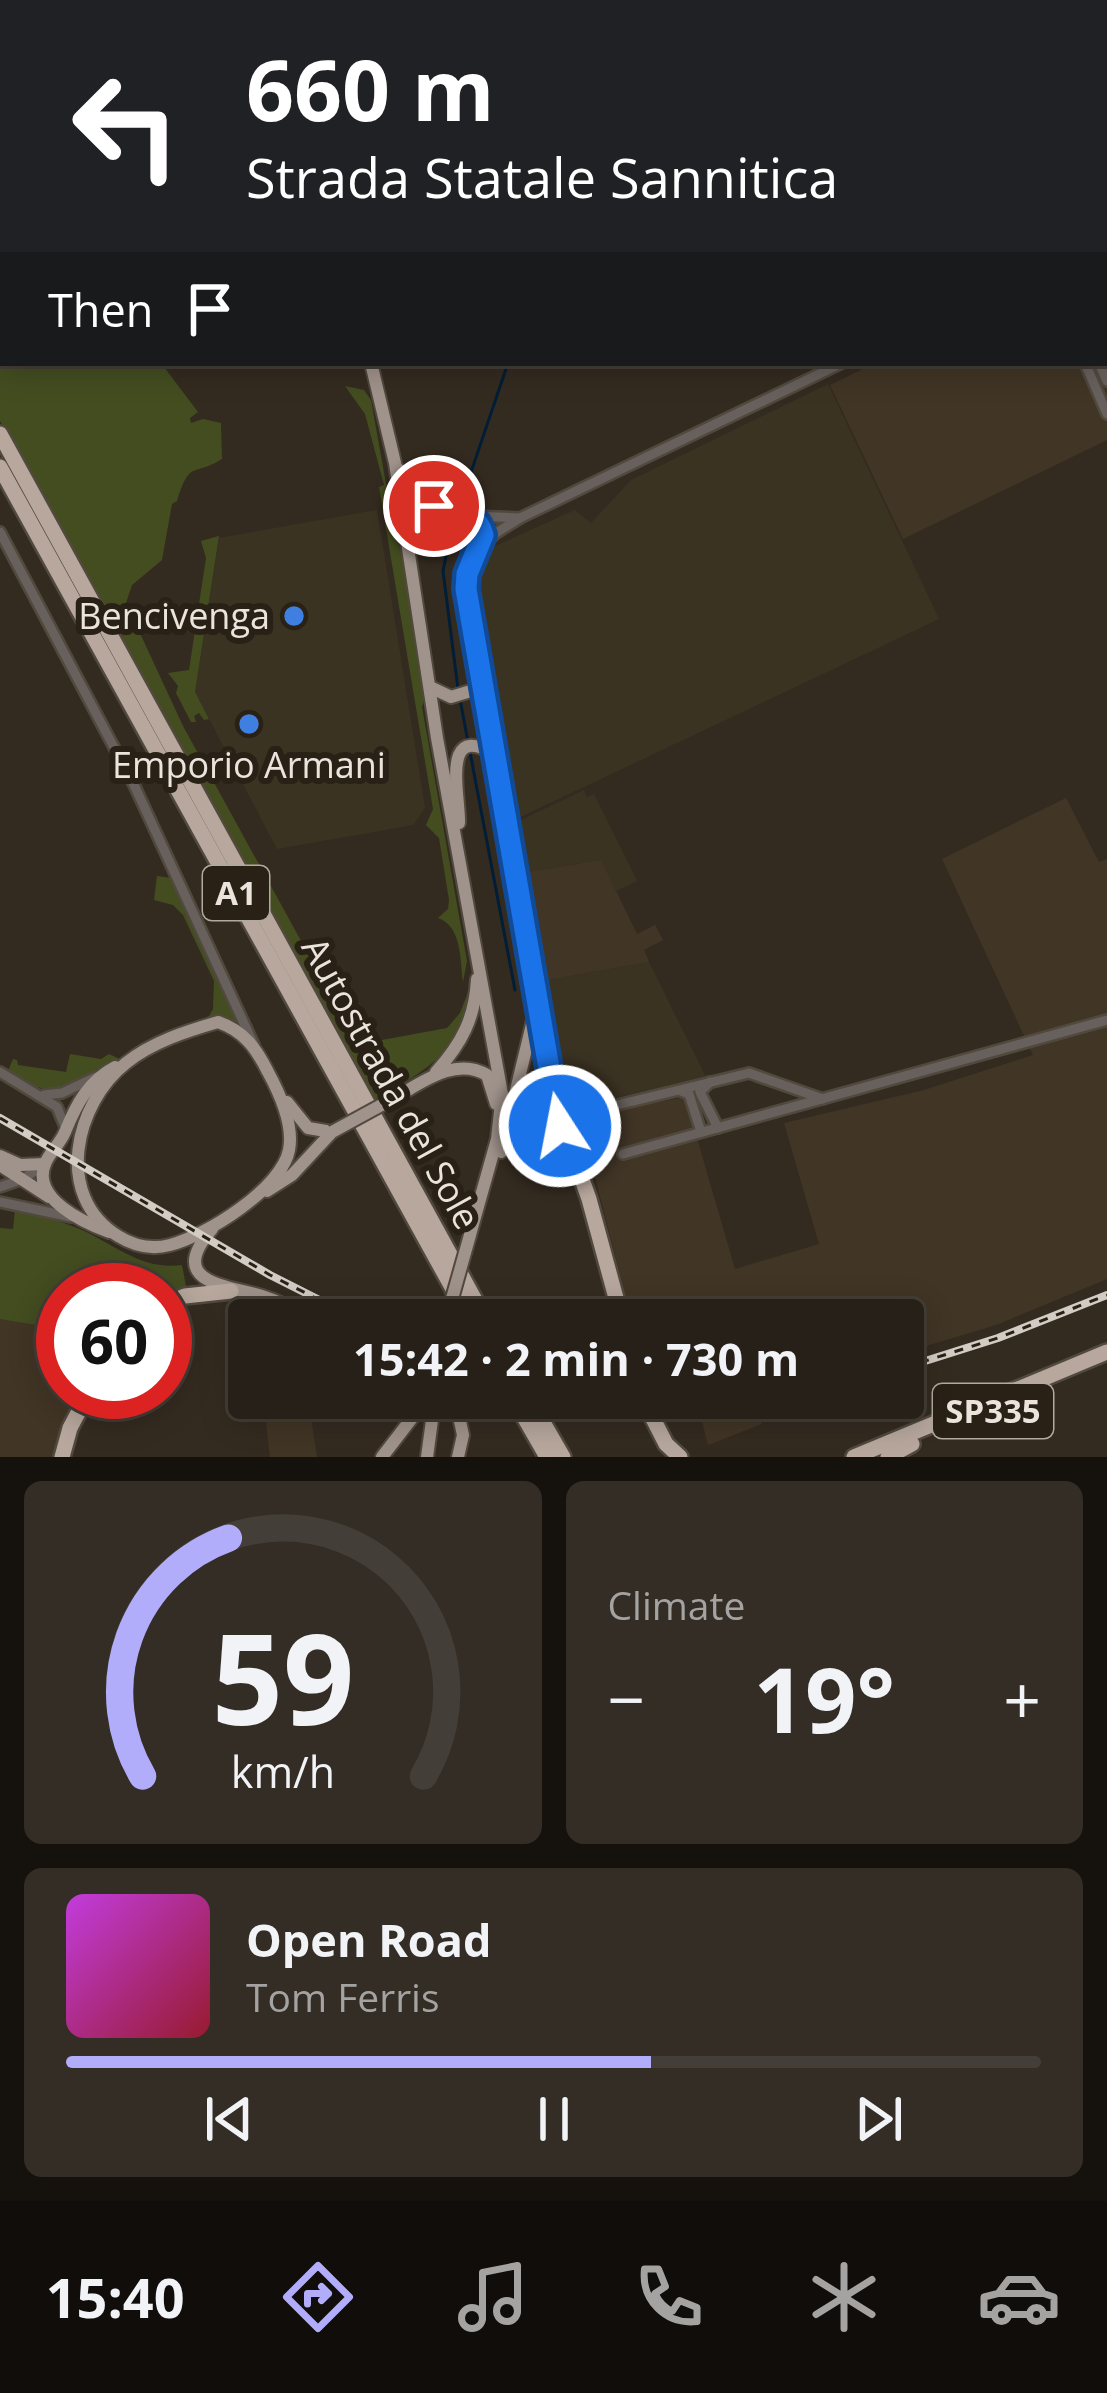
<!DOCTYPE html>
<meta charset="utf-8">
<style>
body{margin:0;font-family:"Open Sans",sans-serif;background:#332d25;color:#f1f3f6;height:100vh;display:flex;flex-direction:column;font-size:45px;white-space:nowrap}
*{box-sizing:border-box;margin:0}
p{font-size:39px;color:#a4a3a2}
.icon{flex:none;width:66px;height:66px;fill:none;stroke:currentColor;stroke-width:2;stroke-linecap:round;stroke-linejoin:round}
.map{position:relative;height:1457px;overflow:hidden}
.panel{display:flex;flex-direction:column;gap:24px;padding:24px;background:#15120d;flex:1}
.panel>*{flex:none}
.guide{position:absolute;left:0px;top:0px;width:1107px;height:366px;box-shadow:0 6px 30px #0003,0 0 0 3px #433e37;background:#202124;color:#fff;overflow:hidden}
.speed{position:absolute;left:36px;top:1263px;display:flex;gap:24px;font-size:60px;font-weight:700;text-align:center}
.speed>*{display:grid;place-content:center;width:156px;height:156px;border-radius:50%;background:#272018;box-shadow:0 6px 30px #0003,0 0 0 3px #433e37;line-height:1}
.speed .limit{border:18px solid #d22;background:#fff;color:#111}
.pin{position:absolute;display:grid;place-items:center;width:102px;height:102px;color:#fff;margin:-51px;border:6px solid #fff;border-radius:50%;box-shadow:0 3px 12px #0007}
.me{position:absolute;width:132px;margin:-66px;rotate:349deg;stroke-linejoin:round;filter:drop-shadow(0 0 9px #0008)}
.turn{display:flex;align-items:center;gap:42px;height:252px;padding:0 48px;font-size:54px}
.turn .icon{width:156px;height:156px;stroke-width:2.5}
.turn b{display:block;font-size:84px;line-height:102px}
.then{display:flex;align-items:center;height:114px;padding:0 48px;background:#0003;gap:24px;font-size:45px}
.big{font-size:90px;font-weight:700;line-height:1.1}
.panel .tile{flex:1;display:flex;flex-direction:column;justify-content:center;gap:18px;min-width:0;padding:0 42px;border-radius:18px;background:#332d25}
.panel .dial{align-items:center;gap:0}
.dial svg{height:312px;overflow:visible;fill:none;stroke:#433e37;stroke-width:7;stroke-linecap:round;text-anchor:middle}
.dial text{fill:#f1f3f6;stroke:none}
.song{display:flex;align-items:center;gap:36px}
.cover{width:144px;height:144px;border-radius:18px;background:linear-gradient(135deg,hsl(290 70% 55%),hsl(350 70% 35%))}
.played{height:12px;border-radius:6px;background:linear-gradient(90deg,#b2adfa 60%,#433e37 60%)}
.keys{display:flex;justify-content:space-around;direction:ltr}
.heat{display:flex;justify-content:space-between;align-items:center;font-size:66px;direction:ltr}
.panel .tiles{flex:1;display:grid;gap:24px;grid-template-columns:1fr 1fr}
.tile:last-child{grid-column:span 2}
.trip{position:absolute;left:228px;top:1299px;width:696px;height:120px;border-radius:12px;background:#272018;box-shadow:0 6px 30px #0003,0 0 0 3px #433e37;font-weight:700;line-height:120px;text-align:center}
.tab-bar{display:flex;height:192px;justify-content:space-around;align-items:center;background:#100d0a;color:#a4a3a2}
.tab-bar .icon{width:84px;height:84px}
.tab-bar .selected{color:#b2adfa}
.tab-bar b{font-size:54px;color:#f1f3f6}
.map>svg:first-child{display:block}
</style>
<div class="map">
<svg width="1107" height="1457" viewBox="0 0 1107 1457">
<rect width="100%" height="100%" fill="#342b20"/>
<g fill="#3b3322">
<path d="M828,384L939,619L514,820L473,589L474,579L491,548L575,510L591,523L631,480Z"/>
<path d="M377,510L425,808L413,825L277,849L195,692L219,538Z"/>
<path d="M584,790L587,797L594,794L637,881L616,891L600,860L521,873L515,823Z"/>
<path d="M649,962L706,1077L583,1105L574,1103L559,1088L542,981Z"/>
</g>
<g fill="#413525">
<path d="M956,0H1107V440L903,539L830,385L875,363H1104V3Z"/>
<path d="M1066,798L1099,862L1107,859V1279L996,1325L903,1353V1320H632L590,1158L597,1129L605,1118L616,1110L685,1097L735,1269L819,1244L784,1123L924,1090L1033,1055L942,859Z"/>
<path d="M601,860L637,934L655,925L663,940L644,950L649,962L542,981L521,873Z"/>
<path d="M3,1318L36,1325L63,1340V1392H78L52,1457H0V1319Z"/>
<path d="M292,1398H308L317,1457H270L264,1406Z"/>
<path d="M659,1398H751L762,1424L708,1445L697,1402L659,1401Z"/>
</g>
<g fill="#444d20">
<path d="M0,241L3,363H161L198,412L190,418L191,423L203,419L221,423L222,459C193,477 190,459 177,501L172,504L162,560L132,585L126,603L183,726L350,1030L359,1039L371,1042L447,1028L460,1013L471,984C470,1047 424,1072 374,1100L131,659L118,624L107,612L0,421Z"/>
<path d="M345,386L364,390L371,400L395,534L405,560L427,690L422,707L467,961L463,982C460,960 462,926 438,918L448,909L449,900L439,838L426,825L433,809L379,487L384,485L365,414Z"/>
<path d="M219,536L195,692L209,719L204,720L199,713L194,716L196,722H191L176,693L178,686L168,673L189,670L206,558L201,541Z"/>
<path d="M157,876L171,878L247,1037L205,1023L213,1009L214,981L183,915L173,905L154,900Z"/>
<path d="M70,1054L101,1059L109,1054L122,1060C69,1086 62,1107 8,1071L13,1059L17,1060L18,1065L66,1072Z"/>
<path d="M15,1209C38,1214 61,1221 82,1230C117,1246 141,1270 182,1265L186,1286L165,1297V1290H63V1340L36,1325L0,1319V1228L13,1229Z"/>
</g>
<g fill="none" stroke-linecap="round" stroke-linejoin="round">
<g stroke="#021e36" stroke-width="3">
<path d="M305,3L311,0"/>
<path d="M643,3L644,0"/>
<path d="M0,102H3"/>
<path d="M467,484L508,363"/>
<path d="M452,526L443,571L458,689"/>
<path d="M460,699L468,742"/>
<path d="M470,752L515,990"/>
</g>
<g stroke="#51493e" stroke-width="14">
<g id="minor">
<path d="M930,0L931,3"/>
<path d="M946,0L947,3"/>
<path d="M0,236L3,237"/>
<path d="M1085,363L1107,414"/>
<path d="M1099,363L1107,381"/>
<path d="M472,516L520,518"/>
<path d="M0,532L135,787L254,1045"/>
<path d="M479,549L496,533L520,518L842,363"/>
<path d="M0,1072L57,1107L66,1129"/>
<path d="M710,1082L700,1092L718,1128"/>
<path d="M681,1091L689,1094L701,1132"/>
<path d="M44,1095L62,1093L96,1077"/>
<path d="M580,1114L749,1073L823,1099"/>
<path d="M623,1154L1107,1020"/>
<path d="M0,1187L23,1179L45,1164"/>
<path d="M0,1202L71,1217"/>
</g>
</g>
<g stroke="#51493e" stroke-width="16">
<g id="major">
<path d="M241,0L242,3"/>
<path d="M371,363L395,463L437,738L502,1094L497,1139L470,1235"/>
<path d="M398,469L407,485L441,503"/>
<path d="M407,533C415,495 450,504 476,518L483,534L466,581L482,681L474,690L451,697L432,688"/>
<path d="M481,676L537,1004L501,1152"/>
<path d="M459,823C460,796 439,718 497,756"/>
<path d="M538,1011C544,1043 543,1096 574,1113"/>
<path d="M218,1022C244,1031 256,1048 268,1072C280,1094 294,1125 289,1150C282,1188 206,1236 170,1245C151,1250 134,1246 118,1236C53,1196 75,1103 126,1063C152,1042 187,1031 218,1022Z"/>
<path d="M436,1072C462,1043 475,1018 477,979"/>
<path d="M398,1096C425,1080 457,1057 487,1075L496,1104"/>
<path d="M287,1102L308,1128L332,1132"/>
<circle cx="575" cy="1127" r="15"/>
<path d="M507,1135L517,1126L534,1120L561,1131"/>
<path d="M0,1156L20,1165L45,1164"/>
<path d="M0,1165L49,1197"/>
<path d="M267,1191L292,1175L332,1132"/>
<path d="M212,1229C165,1283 226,1285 262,1296C281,1302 299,1312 317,1320"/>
<path d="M109,1232C85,1223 31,1199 45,1164C49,1153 60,1144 65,1132C76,1105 88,1081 115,1067"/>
<path d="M455,1398L463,1435L458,1457"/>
<path d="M382,1457L412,1418L421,1398"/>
<path d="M427,1457L435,1398"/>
</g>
</g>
<g stroke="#51493e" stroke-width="20">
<g id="highway">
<path d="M0,434L486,1320"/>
<path d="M0,467L470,1320"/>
<path d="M568,1140L589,1199L622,1320"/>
<path d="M580,1167L584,1139"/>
<path d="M165,1304L185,1296L231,1291"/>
<path d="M513,1398L547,1457"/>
<path d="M529,1398L563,1457"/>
<path d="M645,1403L666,1444L680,1457"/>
<path d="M62,1457L70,1428L89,1392"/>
<path d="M854,1457L1107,1352"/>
<path d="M888,1457L912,1444"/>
</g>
</g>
<use href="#minor" stroke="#67605c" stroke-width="9"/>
<use href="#major" stroke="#a0938b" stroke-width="12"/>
<use href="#highway" stroke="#b7a79d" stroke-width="15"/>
<g stroke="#d2ccc5" stroke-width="8">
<g id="rail">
<path d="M0,1118L270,1275L359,1320"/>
<path d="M903,1368L998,1338L1107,1295"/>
</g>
</g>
<use href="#rail" stroke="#292116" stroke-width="3" stroke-dasharray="9" stroke-linecap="butt"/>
<g stroke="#51493e" stroke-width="16" stroke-linecap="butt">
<g id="major-bridge">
<path d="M332,1132L398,1096"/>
<path d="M446,1320L470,1235"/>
</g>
</g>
<use href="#major-bridge" stroke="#a0938b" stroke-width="12"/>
</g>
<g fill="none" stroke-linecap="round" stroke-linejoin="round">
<g stroke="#114b97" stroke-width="30">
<path id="route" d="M434,506C456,506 477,513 483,535L467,574L466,589L553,1091L561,1105L574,1113L563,1119L560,1126"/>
</g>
<use href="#route" stroke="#1a73e8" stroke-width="21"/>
</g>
<g fill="#3f7fe0" stroke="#292116" stroke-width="4.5">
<circle cx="294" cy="616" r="12"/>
<circle cx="249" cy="724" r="12"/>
</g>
<g text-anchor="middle" stroke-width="12" stroke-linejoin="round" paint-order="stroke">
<g fill="#292116" stroke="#b0aaa1" stroke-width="3">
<rect x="203" y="866" width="66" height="54" rx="9"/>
<rect x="933" y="1384" width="120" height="54" rx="9"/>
</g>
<g font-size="33" font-weight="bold" fill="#eae4dd">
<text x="236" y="905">A1</text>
<text x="993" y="1423">SP335</text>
</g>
<g font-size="36" fill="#eae4dd" stroke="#292116" text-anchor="end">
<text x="270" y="629">Bencivenga</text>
<text x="249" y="778" text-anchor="middle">Emporio Armani</text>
</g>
<g font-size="36" fill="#eae4dd" stroke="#292116">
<text transform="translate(391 1083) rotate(61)" y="13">Autostrada del Sole</text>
</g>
</g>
</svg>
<div class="speed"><div class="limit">60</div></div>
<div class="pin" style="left:434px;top:506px;background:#d93025"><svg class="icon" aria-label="arrive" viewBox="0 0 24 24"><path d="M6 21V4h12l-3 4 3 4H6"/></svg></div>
<svg class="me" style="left:560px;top:1126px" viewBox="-20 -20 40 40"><circle r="17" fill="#1a73e8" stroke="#fff" stroke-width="3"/><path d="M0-11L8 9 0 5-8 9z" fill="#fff"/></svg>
<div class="trip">15:42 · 2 min · 730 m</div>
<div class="guide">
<div class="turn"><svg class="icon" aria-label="left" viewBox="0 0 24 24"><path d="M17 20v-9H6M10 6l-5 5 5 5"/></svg><div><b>660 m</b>Strada Statale Sannitica</div></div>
<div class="then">Then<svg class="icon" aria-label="arrive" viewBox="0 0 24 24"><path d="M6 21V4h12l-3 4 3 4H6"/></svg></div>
</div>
</div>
<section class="panel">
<div class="tiles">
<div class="tile dial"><svg viewBox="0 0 100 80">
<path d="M14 69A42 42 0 1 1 86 69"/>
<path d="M14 69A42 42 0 0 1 36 8" stroke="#b2adfa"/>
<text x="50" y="56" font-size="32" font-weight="700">59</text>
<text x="50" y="72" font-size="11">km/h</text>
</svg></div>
<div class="tile"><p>Climate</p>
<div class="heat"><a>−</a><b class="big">19°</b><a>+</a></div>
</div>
<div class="tile">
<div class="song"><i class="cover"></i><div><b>Open Road</b><p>Tom Ferris</p></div></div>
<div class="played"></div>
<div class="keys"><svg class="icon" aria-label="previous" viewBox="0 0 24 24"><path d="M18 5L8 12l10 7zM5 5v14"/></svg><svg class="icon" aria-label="pause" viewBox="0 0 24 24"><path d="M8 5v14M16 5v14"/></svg><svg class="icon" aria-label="next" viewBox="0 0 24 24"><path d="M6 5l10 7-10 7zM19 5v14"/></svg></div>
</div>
</div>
</section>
<nav class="tab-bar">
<b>15:40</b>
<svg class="icon selected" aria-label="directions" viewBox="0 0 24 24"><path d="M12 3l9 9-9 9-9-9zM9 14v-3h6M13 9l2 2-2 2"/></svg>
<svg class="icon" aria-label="music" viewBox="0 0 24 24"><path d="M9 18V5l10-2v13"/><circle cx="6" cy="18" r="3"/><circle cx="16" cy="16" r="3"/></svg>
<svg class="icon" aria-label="phone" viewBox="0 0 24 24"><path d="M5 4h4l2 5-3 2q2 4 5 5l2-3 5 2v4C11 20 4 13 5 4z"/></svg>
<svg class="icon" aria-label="climate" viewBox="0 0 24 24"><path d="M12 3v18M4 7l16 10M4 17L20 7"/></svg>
<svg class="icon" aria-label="car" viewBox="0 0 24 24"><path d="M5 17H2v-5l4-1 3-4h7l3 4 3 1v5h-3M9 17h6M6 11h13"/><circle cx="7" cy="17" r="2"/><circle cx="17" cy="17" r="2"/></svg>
</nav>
